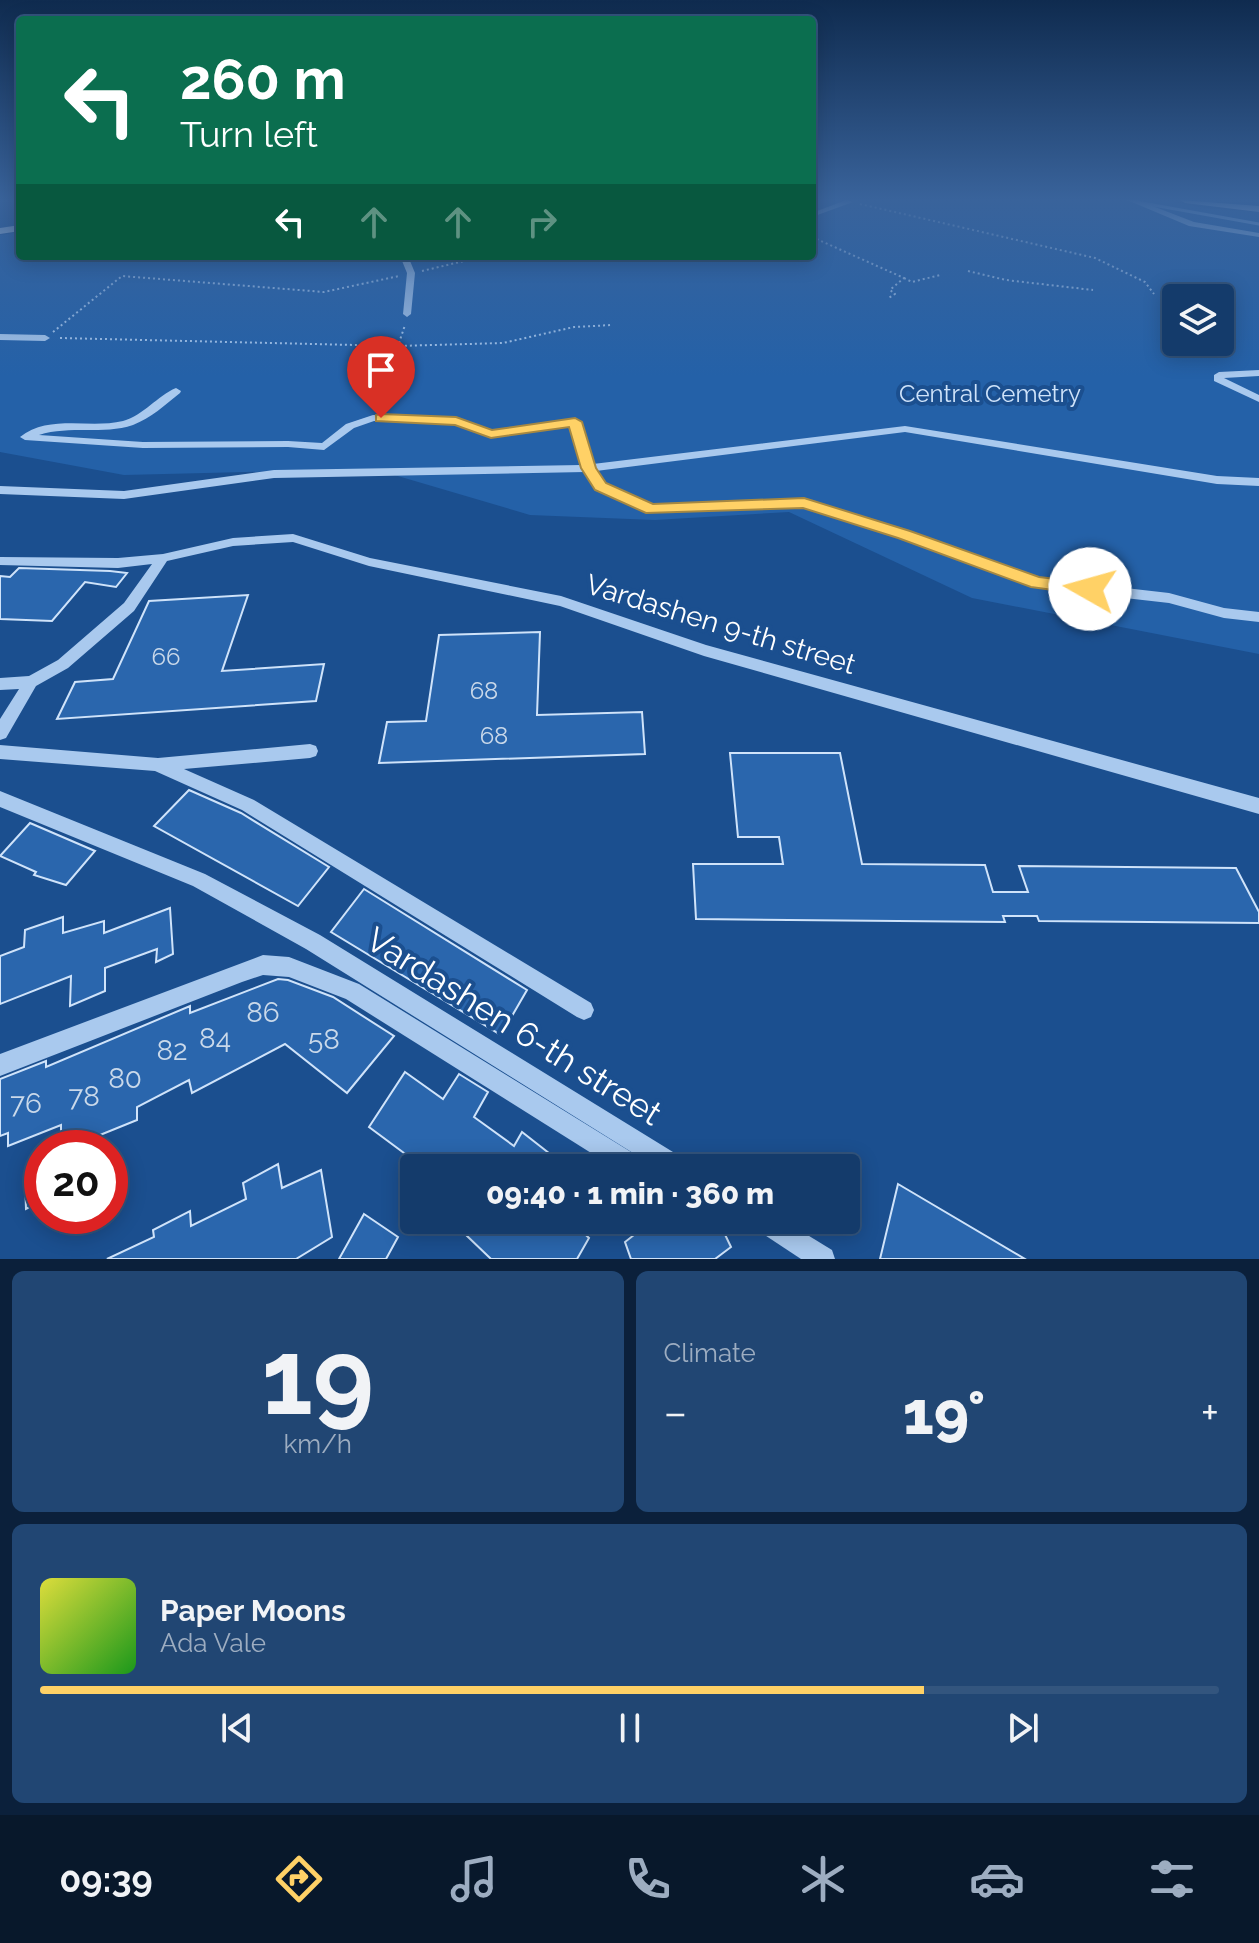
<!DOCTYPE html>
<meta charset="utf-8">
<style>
body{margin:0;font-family:Raleway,sans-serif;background:#214673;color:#f1f3f6;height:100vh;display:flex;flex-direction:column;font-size:30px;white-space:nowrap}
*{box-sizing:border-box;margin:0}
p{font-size:26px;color:#9dadc1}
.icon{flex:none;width:44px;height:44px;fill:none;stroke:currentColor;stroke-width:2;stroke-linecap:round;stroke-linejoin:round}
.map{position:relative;height:1259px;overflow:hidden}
.drawer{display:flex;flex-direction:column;gap:12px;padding:12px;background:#0b203b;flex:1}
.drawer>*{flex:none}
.banner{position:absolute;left:16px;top:16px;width:800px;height:244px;border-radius:8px;box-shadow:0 4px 20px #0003,0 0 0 2px #33557e;background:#0b6e4f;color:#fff;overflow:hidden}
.controls{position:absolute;left:1162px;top:284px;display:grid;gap:16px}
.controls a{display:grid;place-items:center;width:72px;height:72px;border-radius:8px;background:#143b6b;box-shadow:0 4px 20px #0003,0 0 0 2px #33557e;font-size:40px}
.speed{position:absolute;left:24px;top:1130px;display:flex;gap:16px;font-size:40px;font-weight:700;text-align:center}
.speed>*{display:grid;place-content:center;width:104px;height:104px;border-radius:50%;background:#143b6b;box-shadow:0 4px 20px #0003,0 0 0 2px #33557e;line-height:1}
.speed .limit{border:12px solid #d22;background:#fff;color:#111}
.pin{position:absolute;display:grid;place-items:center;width:68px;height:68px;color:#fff;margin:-82px -34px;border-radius:50% 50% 50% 0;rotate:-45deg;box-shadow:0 0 8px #0007}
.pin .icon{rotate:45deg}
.me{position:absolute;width:88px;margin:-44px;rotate:277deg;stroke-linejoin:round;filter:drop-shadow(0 0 6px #0008)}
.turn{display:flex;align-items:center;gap:28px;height:168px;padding:0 32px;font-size:36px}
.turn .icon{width:104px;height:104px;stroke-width:2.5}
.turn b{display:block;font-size:56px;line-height:68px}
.lanes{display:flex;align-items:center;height:76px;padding:0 32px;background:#0003;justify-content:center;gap:40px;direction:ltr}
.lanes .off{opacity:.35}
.big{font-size:60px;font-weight:800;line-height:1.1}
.drawer .tile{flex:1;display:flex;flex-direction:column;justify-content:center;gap:12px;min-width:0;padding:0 28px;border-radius:12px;background:#214673}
.drawer .dial{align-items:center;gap:0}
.dial b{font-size:104px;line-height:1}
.song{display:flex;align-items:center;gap:24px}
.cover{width:96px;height:96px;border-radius:12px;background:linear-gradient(135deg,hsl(60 70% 55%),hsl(120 70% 35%))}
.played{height:8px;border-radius:4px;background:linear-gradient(90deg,#ffd166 75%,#33557e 75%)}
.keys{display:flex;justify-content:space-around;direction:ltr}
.heat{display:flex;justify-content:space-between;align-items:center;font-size:44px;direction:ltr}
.drawer .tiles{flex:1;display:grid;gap:12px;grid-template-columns:1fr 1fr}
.tile:last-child{grid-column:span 2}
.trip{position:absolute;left:400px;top:1154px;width:460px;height:80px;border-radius:8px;background:#143b6b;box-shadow:0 4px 20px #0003,0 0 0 2px #33557e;font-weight:800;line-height:80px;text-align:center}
.tab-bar{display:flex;height:128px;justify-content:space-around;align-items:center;background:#08182b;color:#9dadc1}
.tab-bar .icon{width:56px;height:56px}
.tab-bar .active{color:#ffd166}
.tab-bar b{font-size:36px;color:#f1f3f6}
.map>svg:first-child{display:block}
</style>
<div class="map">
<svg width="1259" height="1259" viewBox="0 0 1259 1259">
<rect width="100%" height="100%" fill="#1b4f8f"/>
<path fill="#2461a8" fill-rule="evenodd" d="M812,200H1162L1205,208L1259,212V654L972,598L789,512L655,520L530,515L374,469L124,475L0,452V235L20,232V256H812ZM1176,298H1220V342H1176Z"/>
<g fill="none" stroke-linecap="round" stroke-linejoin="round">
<path stroke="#9cc4f0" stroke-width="3" d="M1142,203L1259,224"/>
</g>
<g fill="#2a66ad" stroke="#cfe3fa" stroke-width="2">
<path d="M19,568L110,571L127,573L116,587L85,582L52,621L0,619V576L10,577Z"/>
<path d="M248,595L222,671L324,664L316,701L57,719L75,682L113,679L149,601Z"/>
<path d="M540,632L537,715L642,712L645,754L379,763L387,722L426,721L439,635Z"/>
<path d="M730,753H840L862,864L985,865L993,892H1028L1019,866L1236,868L1259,912V923L1039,921L1037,916H1003L1005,922L696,919L693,864H783L779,837H738Z"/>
<path d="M189,790L241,813L329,867L298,906L154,826Z"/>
<path d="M30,823L95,851L66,885L34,875L36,872L0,856Z"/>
<path d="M364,889L527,990L501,1035L331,932Z"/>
<path d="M170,908L173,954L156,962L157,949L105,968V991L70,1006L71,976L0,1004V956L24,947L25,930L63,917V933L104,921V933Z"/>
<path d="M278,979L288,980L333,997L394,1036L347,1093L285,1044L192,1093L189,1080L137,1107V1120L68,1148H61V1125L8,1146V1133L0,1136V1079L46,1061V1067L190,1006V1013Z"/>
<path d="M405,1072L443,1099L459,1074L488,1092L474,1117L514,1146L522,1132L568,1168H412L405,1161L408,1156L369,1127Z"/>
<path d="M278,1164L282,1188L321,1170L332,1237L296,1259H107L154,1237L153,1230L190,1211L191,1226L246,1199L243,1183Z"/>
<path d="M42,1170V1201L26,1209L25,1179Z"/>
<path d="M898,1184L1025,1259H880Z"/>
<path d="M364,1214L398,1237L386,1259H339Z"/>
<path d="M473,1220H570L589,1238L577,1259H491L465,1234Z"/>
<path d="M653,1220H682L687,1232L705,1220H718L731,1247L715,1259H631L625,1242Z"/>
</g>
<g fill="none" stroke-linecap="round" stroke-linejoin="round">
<g stroke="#a9c9ee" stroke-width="2" stroke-dasharray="2 3" stroke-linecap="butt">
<path d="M860,204L1095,258L1145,282L1154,294"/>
<path d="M812,237L904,278L890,290L895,294L887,299"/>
<path d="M422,271L485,256"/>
<path d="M968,271L1006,280L1093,290"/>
<path d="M904,278L912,282L940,275"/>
<path d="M53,332L122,276L324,292L399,276"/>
<path d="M60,338L398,346L503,343L574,327L612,325"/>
<path d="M386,407L393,389L386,385L383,364L398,346L405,325"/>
</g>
<g fill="#a9c9ee" fill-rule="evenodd">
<path d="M846,200L853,202L812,217V213Z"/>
<path d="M1127,200H1137L1194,222L1259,233V237L1189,226Z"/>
<path d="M400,256H408L415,273L411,314L407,317L403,314L407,273Z"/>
<path d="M0,334L45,335L50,338L45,341L0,340Z"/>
<path d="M1259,370V376L1224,378L1259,395V402L1214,381V375L1219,372Z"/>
<path d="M176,388L181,391L180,393C165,405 151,418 133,425C103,435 70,425 39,435L143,442L288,441L322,443L346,424L373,415L456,418L492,431L575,419L580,422L593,464L905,426L1217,476L1259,478V486L1217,484L905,432L596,471L605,483L653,505L804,499L908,531L1038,578L1169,593L1224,608L1259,612V622L1224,618L1169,603L1037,588L900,537L803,507L651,513L597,489L585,472L274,478L124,499L0,494V486L124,491L274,470L581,465L571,426L491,437L455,424L374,421L354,428L324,450L288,447L143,448L25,440L20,437C49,414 90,429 123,421C144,415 157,396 176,388Z"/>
<path d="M293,534L370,558L561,596L706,645L1259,798V814L704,656L560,606L369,566L293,542L233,546L167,561L134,611L68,668L36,686L6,738L0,740V719L19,689L0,690V678L29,676L58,660L124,603L152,564L118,568L0,565V557L118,558L163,554L233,538Z"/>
<path d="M310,744L316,746L318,751L316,756L310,758L184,769L254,800L591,1003L594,1010L591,1017L584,1020L577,1017L242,810L155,771L0,759V745L158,758Z"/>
<path d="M0,791L205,874L320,935L686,1160L689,1168H657L306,949L193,886L0,807Z"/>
<path d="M263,955L289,957L359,984L644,1160L647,1168H615L346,999L289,977L263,975L242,982L0,1076V1054Z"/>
<path d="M750,1220H783L832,1250L835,1259H801L754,1228Z"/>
</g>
<g fill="#f0f6ff" fill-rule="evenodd">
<path d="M1180,200L1259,206V212L1185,203Z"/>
<path d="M20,225V231L0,234V228Z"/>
</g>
</g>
<linearGradient id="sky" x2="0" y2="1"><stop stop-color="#0f2b4f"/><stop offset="0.53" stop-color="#39639b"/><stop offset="1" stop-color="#39639b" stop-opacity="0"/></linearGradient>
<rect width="1259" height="376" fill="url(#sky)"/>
<path fill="#ffd166" stroke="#a68842" stroke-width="2" d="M381,414L456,417L492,430L575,418L582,422L596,468L606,483L653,504L804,498L910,531L1039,577L1090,583L1098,589L1090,595L1031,587L898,538L803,508L646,513L595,490L581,468L569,427L491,438L455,425L376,421V415Z"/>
<g text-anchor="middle" stroke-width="8" stroke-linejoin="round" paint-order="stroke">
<g font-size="24" fill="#cfe3fa" stroke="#1b4f8f">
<text x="990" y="402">Central Cemetry</text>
</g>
<g font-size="24" fill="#cad9ea">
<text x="166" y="665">66</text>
<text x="484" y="699">68</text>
<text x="494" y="744">68</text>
</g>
<g font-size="28" fill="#fff" stroke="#1b4f8f">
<text transform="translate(721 624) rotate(17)" y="10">Vardashen 9-th street</text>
</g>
<g font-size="28" fill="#cad9ea">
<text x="263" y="1022">86</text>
<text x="215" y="1048">84</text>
<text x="324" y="1049">58</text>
<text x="172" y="1060">82</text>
<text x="125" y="1088">80</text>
<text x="84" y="1106">78</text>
<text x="26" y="1113">76</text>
</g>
<g font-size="34" fill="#fff" stroke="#1b4f8f">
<text transform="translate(514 1026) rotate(32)" y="12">Vardashen 6-th street</text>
</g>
</g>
</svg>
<div class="controls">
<a><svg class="icon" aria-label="layers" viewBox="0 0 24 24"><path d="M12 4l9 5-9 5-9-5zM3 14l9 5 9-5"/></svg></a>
</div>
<div class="speed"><div class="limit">20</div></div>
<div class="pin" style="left:381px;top:418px;background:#d93025"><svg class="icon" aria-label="arrive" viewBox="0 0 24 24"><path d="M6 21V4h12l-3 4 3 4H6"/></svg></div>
<svg class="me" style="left:1090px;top:589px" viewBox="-20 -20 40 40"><circle r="19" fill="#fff"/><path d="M0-13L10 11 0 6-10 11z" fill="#ffd166"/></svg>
<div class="trip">09:40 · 1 min · 360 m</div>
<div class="banner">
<div class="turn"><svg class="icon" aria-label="left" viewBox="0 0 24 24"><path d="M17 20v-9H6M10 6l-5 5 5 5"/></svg><div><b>260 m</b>Turn left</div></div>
<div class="lanes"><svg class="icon" aria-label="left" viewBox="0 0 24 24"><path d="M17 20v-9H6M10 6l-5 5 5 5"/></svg><svg class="icon off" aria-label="ahead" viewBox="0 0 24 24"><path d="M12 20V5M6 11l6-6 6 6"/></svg><svg class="icon off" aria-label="ahead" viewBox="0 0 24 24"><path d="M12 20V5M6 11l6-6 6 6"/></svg><svg class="icon off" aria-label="right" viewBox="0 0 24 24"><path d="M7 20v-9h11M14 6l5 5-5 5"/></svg></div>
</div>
</div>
<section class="drawer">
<div class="tiles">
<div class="tile dial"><b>19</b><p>km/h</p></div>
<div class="tile"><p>Climate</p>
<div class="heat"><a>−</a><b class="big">19°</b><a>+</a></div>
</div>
<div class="tile">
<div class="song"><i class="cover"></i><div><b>Paper Moons</b><p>Ada Vale</p></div></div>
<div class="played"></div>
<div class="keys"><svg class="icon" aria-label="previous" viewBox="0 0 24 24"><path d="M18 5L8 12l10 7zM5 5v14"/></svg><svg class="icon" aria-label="pause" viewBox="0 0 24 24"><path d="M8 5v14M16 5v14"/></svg><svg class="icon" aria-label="next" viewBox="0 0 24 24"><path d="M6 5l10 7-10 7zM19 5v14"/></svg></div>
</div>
</div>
</section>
<nav class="tab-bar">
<b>09:39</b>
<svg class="icon active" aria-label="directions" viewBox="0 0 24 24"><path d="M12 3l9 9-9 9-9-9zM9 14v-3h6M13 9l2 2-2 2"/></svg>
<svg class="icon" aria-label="music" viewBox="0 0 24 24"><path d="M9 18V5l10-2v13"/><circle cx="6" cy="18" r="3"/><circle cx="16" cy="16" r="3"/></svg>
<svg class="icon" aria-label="phone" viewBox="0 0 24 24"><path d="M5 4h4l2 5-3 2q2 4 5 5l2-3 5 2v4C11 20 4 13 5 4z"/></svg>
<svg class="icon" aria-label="climate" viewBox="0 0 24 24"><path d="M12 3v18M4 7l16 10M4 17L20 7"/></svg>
<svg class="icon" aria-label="car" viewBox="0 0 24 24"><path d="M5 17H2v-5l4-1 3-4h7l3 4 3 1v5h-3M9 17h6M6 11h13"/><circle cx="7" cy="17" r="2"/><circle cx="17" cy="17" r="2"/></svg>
<svg class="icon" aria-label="filters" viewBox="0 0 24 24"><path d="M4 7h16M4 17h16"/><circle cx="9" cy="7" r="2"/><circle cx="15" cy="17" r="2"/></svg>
</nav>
